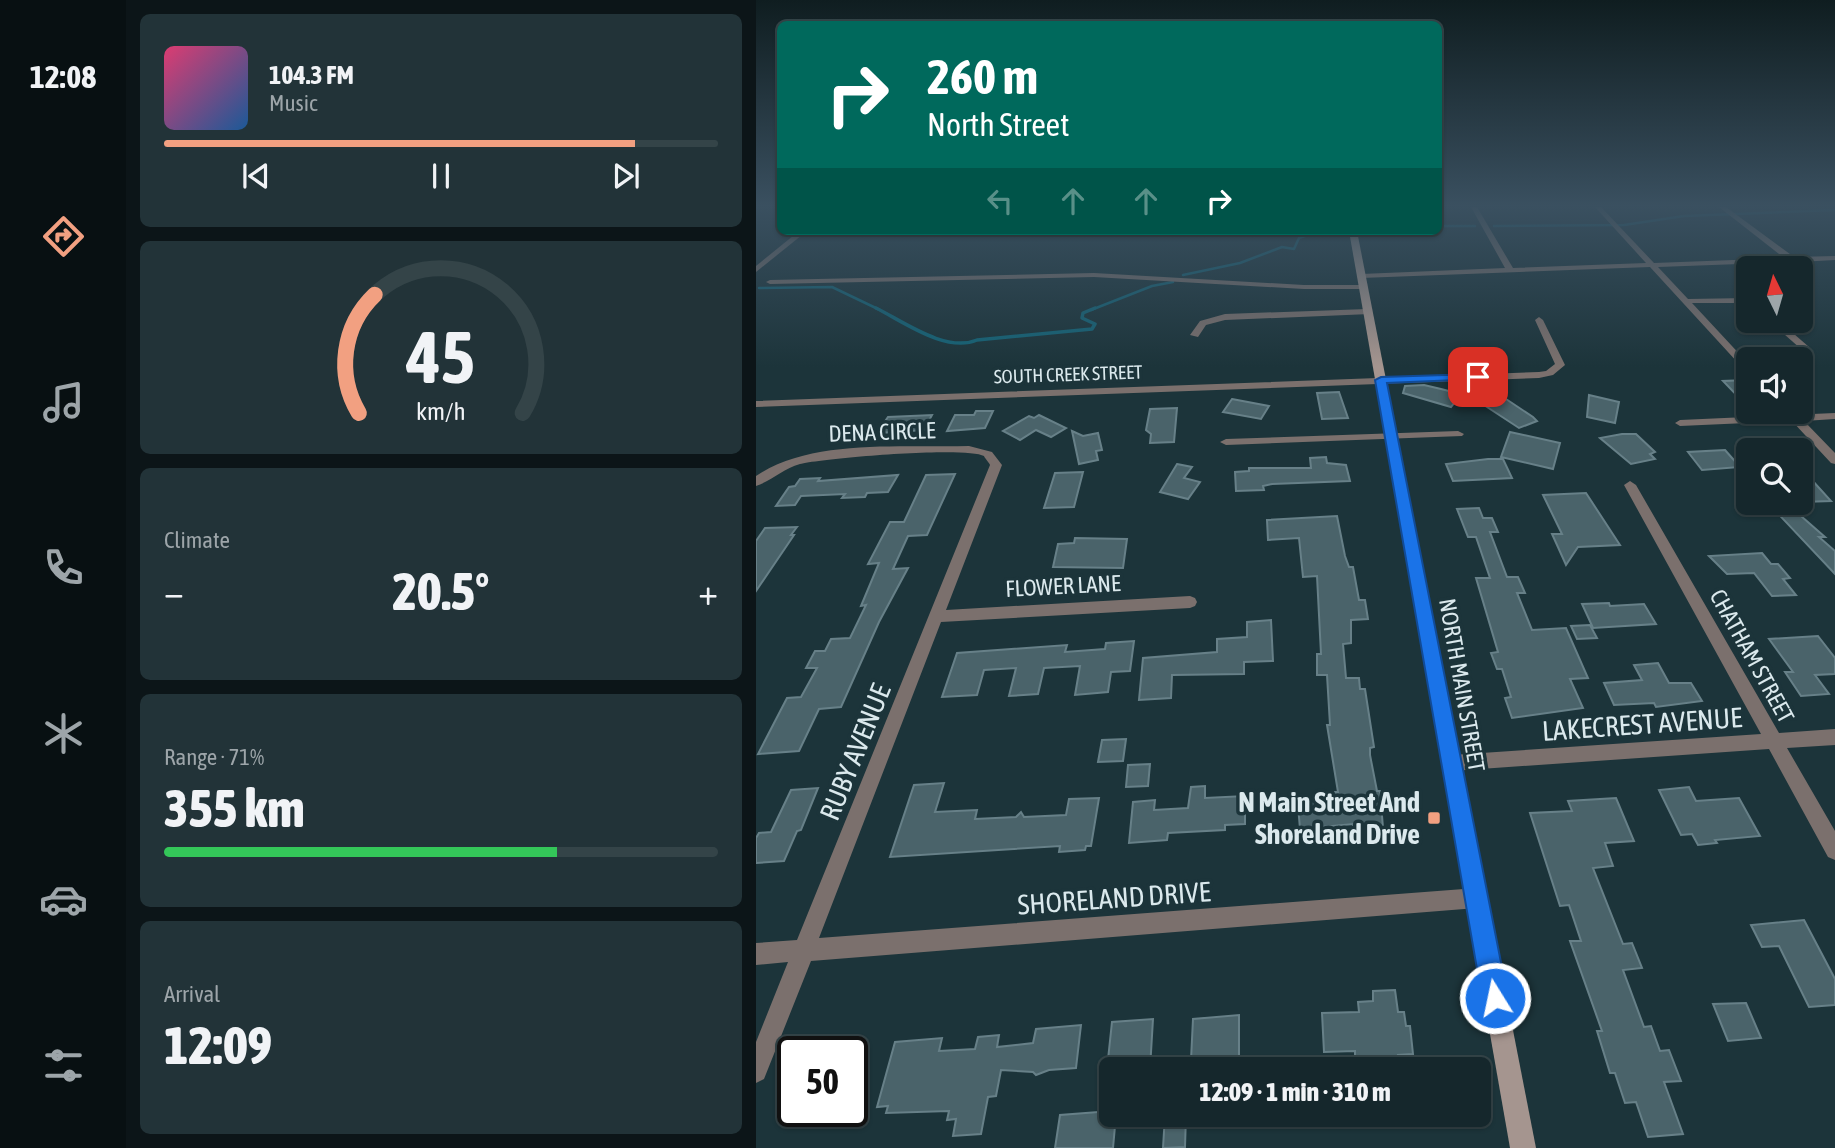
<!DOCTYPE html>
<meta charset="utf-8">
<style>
body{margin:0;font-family:"Asap Condensed",sans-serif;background:#223338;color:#f1f3f6;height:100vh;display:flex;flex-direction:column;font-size:26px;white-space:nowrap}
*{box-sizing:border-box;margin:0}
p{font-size:23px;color:#9da5a9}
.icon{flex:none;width:38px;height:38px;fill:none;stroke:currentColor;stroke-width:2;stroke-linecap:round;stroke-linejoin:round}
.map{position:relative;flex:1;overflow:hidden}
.sheet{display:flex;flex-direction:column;gap:14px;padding:14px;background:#0c1518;width:630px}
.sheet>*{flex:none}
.banner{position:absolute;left:21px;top:21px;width:665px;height:214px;border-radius:10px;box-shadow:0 2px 5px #0004,0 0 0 2px #344448;background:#00695c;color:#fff;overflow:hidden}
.needle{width:46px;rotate:355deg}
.tools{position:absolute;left:980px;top:256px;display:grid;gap:14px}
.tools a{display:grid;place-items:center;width:77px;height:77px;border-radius:10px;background:#15272c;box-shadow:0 2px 5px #0004,0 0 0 2px #344448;font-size:35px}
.speed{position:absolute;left:21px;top:1036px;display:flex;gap:14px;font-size:35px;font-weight:700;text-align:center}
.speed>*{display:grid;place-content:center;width:91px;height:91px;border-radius:50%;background:#15272c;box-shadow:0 2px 5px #0004,0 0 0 2px #344448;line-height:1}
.speed .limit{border:4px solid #111;border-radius:10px;background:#fff;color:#111}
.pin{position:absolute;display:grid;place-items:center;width:60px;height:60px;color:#fff;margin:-30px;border-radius:14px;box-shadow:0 4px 10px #0006}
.me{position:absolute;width:77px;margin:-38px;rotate:350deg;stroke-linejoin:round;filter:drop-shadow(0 0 5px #0008)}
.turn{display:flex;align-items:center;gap:24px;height:147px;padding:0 35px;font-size:32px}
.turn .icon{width:91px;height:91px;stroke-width:2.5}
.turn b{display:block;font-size:49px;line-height:60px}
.lanes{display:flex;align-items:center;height:66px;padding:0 35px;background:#0003;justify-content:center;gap:35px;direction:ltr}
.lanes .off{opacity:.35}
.big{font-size:52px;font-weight:800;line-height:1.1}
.sheet .widget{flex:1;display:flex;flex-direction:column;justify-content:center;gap:10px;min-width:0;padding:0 24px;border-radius:10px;background:#223338}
.sheet .dial{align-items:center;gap:0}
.dial svg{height:182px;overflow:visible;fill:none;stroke:#344448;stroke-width:7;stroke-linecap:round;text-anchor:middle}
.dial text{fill:#f1f3f6;stroke:none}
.song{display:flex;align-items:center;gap:21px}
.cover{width:84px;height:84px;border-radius:10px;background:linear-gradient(135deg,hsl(340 70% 55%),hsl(210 70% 35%))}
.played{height:7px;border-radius:4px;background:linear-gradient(90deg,#f2a081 85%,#344448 85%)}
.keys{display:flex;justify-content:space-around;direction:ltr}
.heat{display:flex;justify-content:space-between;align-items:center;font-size:38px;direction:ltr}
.charge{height:10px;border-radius:5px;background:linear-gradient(90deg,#34c759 71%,#344448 0)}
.trip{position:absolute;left:343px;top:1057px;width:392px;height:70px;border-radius:10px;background:#15272c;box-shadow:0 2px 5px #0004,0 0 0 2px #344448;font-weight:800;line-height:70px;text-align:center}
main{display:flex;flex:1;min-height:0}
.tab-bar{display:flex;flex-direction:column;width:126px;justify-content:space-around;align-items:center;background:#081012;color:#9da5a9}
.tab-bar .icon{width:49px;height:49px}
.tab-bar .active{color:#f2a081}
.tab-bar b{font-size:32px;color:#f1f3f6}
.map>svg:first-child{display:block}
</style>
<main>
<nav class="tab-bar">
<b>12:08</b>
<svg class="icon active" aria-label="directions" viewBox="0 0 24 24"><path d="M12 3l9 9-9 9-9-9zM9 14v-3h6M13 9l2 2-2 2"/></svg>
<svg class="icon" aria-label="music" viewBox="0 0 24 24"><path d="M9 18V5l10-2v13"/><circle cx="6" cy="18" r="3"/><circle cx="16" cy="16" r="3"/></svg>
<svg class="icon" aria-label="phone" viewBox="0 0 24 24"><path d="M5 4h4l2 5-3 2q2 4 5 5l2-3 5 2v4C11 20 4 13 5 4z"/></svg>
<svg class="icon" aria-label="climate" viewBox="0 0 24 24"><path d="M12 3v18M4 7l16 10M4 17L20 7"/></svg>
<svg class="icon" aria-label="car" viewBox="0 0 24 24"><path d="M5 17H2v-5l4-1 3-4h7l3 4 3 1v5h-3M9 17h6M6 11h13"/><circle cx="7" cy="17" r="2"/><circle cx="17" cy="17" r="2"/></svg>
<svg class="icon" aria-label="filters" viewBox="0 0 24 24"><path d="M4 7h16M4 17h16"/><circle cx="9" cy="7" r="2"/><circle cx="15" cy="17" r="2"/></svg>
</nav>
<section class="sheet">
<div class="widget">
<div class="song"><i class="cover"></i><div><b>104.3 FM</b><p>Music</p></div></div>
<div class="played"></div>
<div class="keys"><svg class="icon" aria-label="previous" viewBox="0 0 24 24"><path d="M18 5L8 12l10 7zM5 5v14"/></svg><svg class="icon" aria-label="pause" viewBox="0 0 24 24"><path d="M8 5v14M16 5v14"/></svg><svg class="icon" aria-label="next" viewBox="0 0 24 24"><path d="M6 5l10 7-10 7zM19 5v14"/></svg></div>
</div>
<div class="widget dial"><svg viewBox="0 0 100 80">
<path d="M14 69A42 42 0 1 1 86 69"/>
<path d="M14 69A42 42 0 0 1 21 17" stroke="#f2a081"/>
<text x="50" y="56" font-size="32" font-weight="700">45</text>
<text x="50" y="72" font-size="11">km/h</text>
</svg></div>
<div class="widget"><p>Climate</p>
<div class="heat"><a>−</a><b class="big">20.5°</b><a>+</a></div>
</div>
<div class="widget"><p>Range · 71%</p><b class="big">355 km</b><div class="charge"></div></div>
<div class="widget"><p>Arrival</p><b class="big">12:09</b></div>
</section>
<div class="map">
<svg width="1079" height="1148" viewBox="0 0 1079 1148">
<rect width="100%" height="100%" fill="#1c343a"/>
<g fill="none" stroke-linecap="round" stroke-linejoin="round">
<g stroke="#156376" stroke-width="2.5">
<path d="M682,226H719"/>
<path d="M738,226L868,225L928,216L1079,210"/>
<path d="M427,275L484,263L526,247L538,249L543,238L563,231"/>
<path d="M3,288L76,287L124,310"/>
<path d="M335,310L396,286L417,282"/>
</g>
<path stroke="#156376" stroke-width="3.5" d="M120,308C148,322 190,353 221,340L336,329L339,324L326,318L327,313L339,308"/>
</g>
<g fill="#4a636a" stroke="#678088" stroke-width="2">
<path d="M992,380V407L967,381Z"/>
<path d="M668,385L685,389L705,394L695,407L647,393L649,386Z"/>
<path d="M583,392L592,418L566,419L561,393Z"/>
<path d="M833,395L863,402L859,423L831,417Z"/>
<path d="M476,399L513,406L505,419L467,412Z"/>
<path d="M750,399L777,417L781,421L763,428L731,407Z"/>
<path d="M421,408L418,442L394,443L395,434L390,430L394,409Z"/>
<path d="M220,411H237L229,428L191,431L199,415H218Z"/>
<path d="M176,415L168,430L121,433L132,417Z"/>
<path d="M283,415L310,428L295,437L280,430L264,440L247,431L273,416L278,418Z"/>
<path d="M316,431L327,436L342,433L346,450L340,451L342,460L323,464Z"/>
<path d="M754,432L804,443L797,469L745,457Z"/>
<path d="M866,434H880L899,452L894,454L899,459L875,464L844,438Z"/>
<path d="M969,450L984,467L946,470L932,452Z"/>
<path d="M570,457L571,463L590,465L594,481L516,484L507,486L508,490L480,491L479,472L493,471V468H555L554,458Z"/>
<path d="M732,459H747L756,478L697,481L690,464Z"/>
<path d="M421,464L436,467L428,478L444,482L432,499L404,492Z"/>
<path d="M327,472L318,507L288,508L299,473Z"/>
<path d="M199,474L171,535L152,536L137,569L152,568L123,622L85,707L63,709L43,751L2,754L31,698L45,697L61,668H50L59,651H69L75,639L94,638L110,605L105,606L123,563L112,564L134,522H148L170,475Z"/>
<path d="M142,475L132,492L111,493L109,497L86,498L89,494L45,496L39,505L20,506L33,487L39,486L44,479L64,478L62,481Z"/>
<path d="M1055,479L1075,501L1045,502V480Z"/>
<path d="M830,493L864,545L822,547L810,565L796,534H806L787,495Z"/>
<path d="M1011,502H1029L1069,537H1063L1079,551V574Z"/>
<path d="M723,508L727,518H736L742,532H734L751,577H762L769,593H761L776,630L810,628L832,678L814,679L827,708L756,718L749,698L755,697L746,669H741L735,653L742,652L720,578H734L720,537H712L701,509Z"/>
<path d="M581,516L589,556L593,567H597L603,600H609L612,619L595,620V643L587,644L590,678H603L604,689H609L618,747L614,748V755L621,791H624L627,828H597V824L544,829L542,805L574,801V792H582L571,725H574L571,675H561V654H565L561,576L547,577L543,538L512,540L511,520Z"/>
<path d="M41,527L35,535H38L0,591V541L9,528Z"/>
<path d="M319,538L371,539L367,568L297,567L302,544L318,543Z"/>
<path d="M1006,553L1015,564H1022L1034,578L1027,579L1040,595L1016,596L998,573L971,574L953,556Z"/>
<path d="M853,603L854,606L888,604L900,624L837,628L826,604Z"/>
<path d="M515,620L517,661L488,662V674L416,675L415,698L383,700L387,658L461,652V639L491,637V622Z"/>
<path d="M834,625L841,638L821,639L815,626Z"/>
<path d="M1062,636L1079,658V674L1059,675L1073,694L1045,696L1029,672H1037L1013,639Z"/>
<path d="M378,641L374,671L355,672L352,692L319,695L324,666L288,668L282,694L253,696L260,668L228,670L221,695L186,697L201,653L311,645L309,652L349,649L350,643Z"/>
<path d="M902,663L913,683H935L946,701L900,707L898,703L858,705L848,683L886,680L878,665Z"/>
<path d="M370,739L367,761L342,762L346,740Z"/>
<path d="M394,764L392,786L370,787L372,765Z"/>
<path d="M188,783L179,812L221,810L219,819L260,817L265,812L268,817L310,815L313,799L343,798L335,846H330L329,850L303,852L304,846L134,857L158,785Z"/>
<path d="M449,786V798L489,796V824L469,825V830L412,833L411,840L373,843L377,802L399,800L398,810L432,808L435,787Z"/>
<path d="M933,787L940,801L983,798L1004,836L959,840L961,843L942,845L936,834L925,835L903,790Z"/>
<path d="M62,788L45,830L41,831L28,861L0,863V838L3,833L15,832L35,790Z"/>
<path d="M860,798L878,841L849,843L857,866L837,868L867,944L876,943L886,968L867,970L888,1027L895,1026L904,1051L913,1050L925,1081L908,1082L927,1134L892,1137L880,1102L869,1103L859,1073H854L841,1031H846L814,941H825L813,905L804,906L774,813L816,811L812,801Z"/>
<path d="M1048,920L1079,979V1005L1053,1007L1023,946L1006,947L995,925Z"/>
<path d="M639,990L642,1012H648L650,1026H654L657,1054L642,1055L644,1069H611L610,1056L599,1057V1051L568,1052L566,1013L603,1012L602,1002L617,1001V991Z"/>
<path d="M990,1003L1005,1038L972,1041L957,1004Z"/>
<path d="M483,1015V1069H446V1059L435,1060L437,1019Z"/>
<path d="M397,1019L394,1069H351L356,1022Z"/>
<path d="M325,1025L320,1068L293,1070L280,1075L277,1072L245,1070L240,1096L232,1097L225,1134L197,1136L200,1119L191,1120L193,1111L130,1113L132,1106L121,1107L139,1042L186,1038L183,1051L219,1049L222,1037L243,1035L241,1047L277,1043L280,1029Z"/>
<path d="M355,1111V1115H360L357,1148H299L304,1115Z"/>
<path d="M409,1115H430L429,1147L407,1148Z"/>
</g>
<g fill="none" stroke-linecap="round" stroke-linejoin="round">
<g fill="#7b706d" fill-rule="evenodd">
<path d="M715,207H721L757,268L890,263L839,207H845L898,263L1028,258L963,207H970L1038,257L1079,256V260L1043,262L1039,264L1034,262L902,267L932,299L992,298V303H936L989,360L991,362L986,365L983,364L894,267L605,278L601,276L605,274L749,268Z"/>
<path d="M43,231H51L0,272V266Z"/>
<path d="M338,273L548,285H606L610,287L606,289H548L338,277L14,284L10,282L14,280Z"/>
<path d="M611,309L615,312L614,314L469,320L450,325L442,337L434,335L444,321L469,314Z"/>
<path d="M783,317L787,320L809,365L797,375L783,378L0,407V401L783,372L790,371L799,364L779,320Z"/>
<path d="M1012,320H1022L1053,347L1045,349Z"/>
<path d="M1079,413V419L1048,421L1079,453V464L1075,463L1036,421L924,426L919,423L924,420Z"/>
<path d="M702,431L708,434L706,436L470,445L464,442L470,439Z"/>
<path d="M213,446L236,452L246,465L190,610L434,596L439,598L441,602L439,606L434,608L185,622L63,938L721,888L728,891L731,898L728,905L721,908L55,961L8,1079L0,1083V1042L32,962L0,965V943L41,940L234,465C234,464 228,457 228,456C211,446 67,458 44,464C27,469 15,481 0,486V476C55,438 148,448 213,446Z"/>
<path d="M874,481L880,485L1023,733L1079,729V745L1031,748L1079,831V860L1072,857L1013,749L696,771L690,769L687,763L690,757L696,755L1005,734L868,485Z"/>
</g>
<path fill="#a5958f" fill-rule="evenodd" d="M593,231H601L780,1148H754Z"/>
</g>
<linearGradient id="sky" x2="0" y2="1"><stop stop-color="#0f1d20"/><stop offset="0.56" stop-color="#3a5060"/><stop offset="1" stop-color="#3a5060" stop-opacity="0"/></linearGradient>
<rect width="1079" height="367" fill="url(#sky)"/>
<path fill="#1a73e8" stroke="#114b97" stroke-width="2" d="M722,374L726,375V379L631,383L752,998L748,1007L739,1011L730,1007L726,998L619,380L625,377Z"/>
<rect fill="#f2a081" stroke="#1c343a" stroke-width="2.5" x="671" y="811" width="14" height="14" rx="3.5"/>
<g text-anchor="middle" stroke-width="7" stroke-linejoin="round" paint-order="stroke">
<g font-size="19" fill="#dbe9ed" stroke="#1c343a">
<text transform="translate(312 374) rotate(-2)" y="7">SOUTH CREEK STREET</text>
</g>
<g font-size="23" fill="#dbe9ed" stroke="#1c343a">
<text transform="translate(126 432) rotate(-2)" y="8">DENA CIRCLE</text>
<text transform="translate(307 586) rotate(-3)" y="8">FLOWER LANE</text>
<text transform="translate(996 656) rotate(61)" y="8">CHATHAM STREET</text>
<text transform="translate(706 685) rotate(80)" y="8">NORTH MAIN STREET</text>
</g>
<g font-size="28" fill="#dbe9ed" stroke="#1c343a">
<text transform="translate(886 724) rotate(-4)" y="10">LAKECREST AVENUE</text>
<text transform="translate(99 752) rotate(-68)" y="10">RUBY AVENUE</text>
<text transform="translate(358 898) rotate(-4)" y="10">SHORELAND DRIVE</text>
</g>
<g font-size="28" font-weight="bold" fill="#dbe9ed" stroke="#1c343a" text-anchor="end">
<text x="664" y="812">N Main Street And<tspan x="664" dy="32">Shoreland Drive</tspan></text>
</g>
</g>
</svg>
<div class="tools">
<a><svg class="needle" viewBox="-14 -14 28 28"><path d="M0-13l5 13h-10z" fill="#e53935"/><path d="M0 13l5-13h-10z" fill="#9da5a9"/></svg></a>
<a><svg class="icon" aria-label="sound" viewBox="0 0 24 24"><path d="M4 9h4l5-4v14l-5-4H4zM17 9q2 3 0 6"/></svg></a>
<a><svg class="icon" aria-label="search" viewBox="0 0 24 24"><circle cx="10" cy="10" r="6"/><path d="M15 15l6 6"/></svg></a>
</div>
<div class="speed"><div class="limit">50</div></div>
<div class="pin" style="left:722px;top:377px;background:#d93025"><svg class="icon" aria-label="arrive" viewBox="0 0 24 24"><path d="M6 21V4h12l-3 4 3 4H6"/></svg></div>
<svg class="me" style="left:739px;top:998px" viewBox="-20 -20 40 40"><circle r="17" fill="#1a73e8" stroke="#fff" stroke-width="3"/><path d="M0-11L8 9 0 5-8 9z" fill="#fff"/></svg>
<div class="trip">12:09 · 1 min · 310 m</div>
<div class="banner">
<div class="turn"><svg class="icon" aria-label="right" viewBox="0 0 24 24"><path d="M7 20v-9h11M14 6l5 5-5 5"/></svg><div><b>260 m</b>North Street</div></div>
<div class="lanes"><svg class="icon off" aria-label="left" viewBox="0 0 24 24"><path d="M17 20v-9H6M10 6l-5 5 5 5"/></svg><svg class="icon off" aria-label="ahead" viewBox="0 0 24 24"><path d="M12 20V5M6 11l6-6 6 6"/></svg><svg class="icon off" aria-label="ahead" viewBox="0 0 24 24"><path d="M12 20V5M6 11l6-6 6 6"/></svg><svg class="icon" aria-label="right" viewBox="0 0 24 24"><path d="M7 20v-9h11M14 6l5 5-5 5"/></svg></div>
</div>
</div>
</main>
